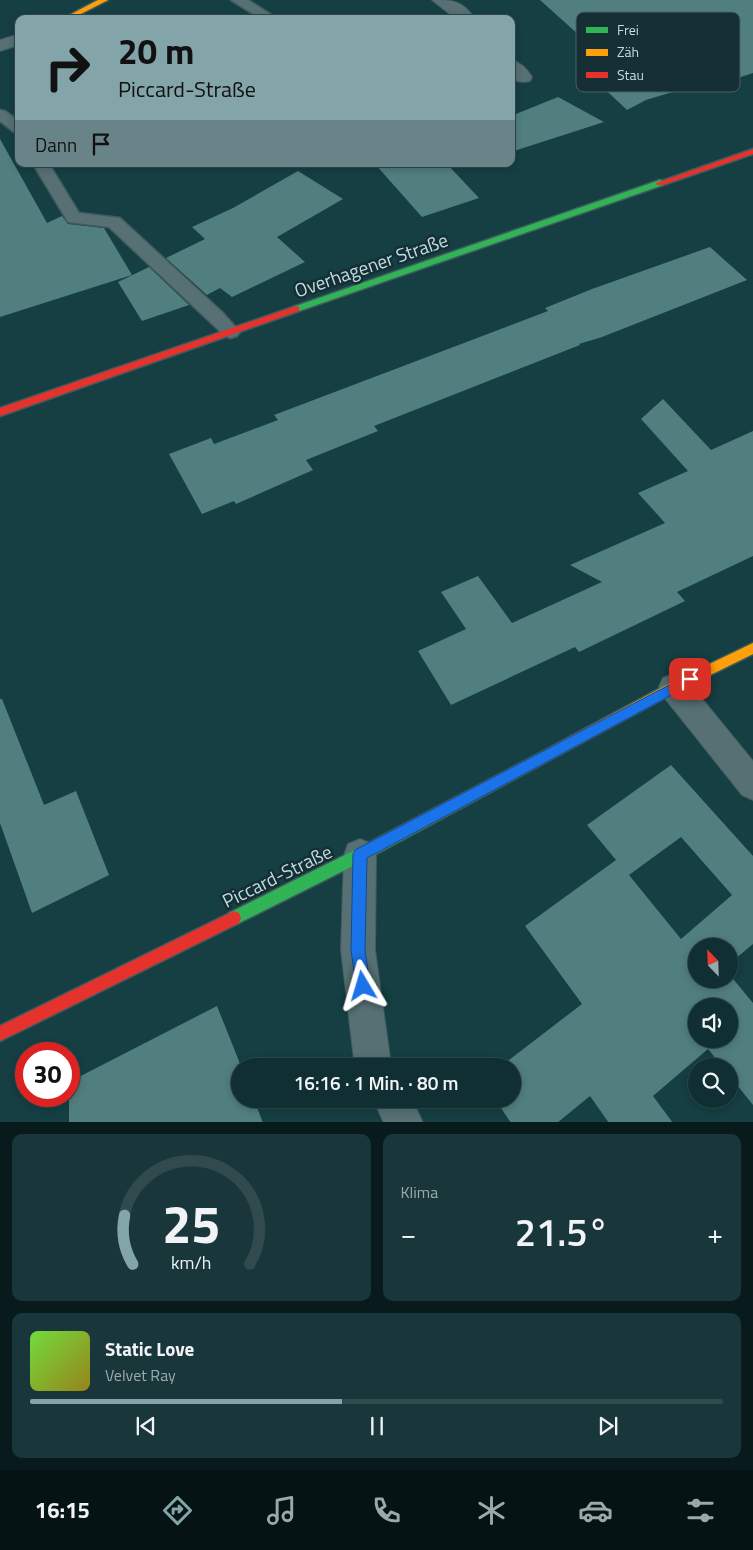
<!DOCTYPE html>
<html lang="de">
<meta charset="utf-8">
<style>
body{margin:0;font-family:"Titillium Web",sans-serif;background:#19373a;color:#f1f3f6;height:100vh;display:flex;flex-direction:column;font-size:19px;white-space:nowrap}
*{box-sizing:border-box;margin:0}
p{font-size:16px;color:#9ca9ac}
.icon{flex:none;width:28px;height:28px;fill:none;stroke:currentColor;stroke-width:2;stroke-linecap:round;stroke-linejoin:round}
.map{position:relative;height:1122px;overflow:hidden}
.side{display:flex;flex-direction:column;gap:12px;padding:12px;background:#091a1c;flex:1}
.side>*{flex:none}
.top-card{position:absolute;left:15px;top:15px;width:500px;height:152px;border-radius:10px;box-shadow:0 2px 8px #0003,0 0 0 1px #304a4d;background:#83a5aa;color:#111;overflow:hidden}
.needle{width:32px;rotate:337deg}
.buttons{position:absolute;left:688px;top:938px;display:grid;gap:10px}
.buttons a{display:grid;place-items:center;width:50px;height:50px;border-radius:50%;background:#102f32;box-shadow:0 2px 8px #0003,0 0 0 1px #304a4d;font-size:25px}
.speed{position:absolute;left:15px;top:1042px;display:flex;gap:10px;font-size:25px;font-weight:700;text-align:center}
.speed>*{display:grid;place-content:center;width:65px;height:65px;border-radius:50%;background:#102f32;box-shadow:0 2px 8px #0003,0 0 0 1px #304a4d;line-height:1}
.speed .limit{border:8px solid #d22;background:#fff;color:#111}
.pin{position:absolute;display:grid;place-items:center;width:42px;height:42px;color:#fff;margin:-21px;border-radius:10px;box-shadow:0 2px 8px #0006}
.me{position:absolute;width:55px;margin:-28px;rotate:353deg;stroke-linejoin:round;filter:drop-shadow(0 0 4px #0008)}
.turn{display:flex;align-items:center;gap:18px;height:105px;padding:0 20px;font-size:22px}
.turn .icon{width:65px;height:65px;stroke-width:2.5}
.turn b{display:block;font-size:35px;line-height:42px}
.then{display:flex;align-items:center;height:48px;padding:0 20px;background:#0003;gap:10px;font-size:19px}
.big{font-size:38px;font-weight:600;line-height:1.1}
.side .tile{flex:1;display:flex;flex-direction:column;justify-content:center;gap:8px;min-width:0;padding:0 18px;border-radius:10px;background:#19373a}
.side .dial{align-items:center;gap:0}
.dial svg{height:130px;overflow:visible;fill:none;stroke:#304a4d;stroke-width:7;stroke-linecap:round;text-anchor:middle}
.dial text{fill:#f1f3f6;stroke:none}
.song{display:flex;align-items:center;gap:15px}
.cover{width:60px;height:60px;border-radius:8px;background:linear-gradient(135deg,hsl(100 70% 55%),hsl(50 70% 35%))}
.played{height:5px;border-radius:2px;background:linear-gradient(90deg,#83a5aa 45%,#304a4d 45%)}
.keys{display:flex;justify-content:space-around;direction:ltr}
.heat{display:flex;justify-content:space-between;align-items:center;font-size:28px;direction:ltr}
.side .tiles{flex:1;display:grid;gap:12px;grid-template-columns:1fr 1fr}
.tile:last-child{grid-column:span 2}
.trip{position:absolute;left:231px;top:1058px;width:290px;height:50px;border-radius:25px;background:#102f32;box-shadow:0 2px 8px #0003,0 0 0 1px #304a4d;font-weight:600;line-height:50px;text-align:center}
.menu{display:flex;height:80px;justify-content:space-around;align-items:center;background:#061314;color:#9ca9ac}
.menu .icon{width:35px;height:35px}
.menu .active{color:#83a5aa}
.menu b{font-size:22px;color:#f1f3f6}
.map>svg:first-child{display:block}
</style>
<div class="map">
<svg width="753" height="1123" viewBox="0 0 753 1123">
<rect width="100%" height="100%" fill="#153f43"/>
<g fill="#517e7e" fill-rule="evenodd">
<path d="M540,0H753V73L725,82L719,78L646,100L627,110L595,80L618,70Z"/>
<path d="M558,97L604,122L511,152V116Z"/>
<path d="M0,139L47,223L62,216L68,224L104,228L132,275L0,317Z"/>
<path d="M375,164H447L479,198L422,217Z"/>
<path d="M298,171L343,199L277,237L305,262L232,297L220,288L207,295L166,258L205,239L192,227L233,208Z"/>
<path d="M710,247L747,280L602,337L579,344L580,345L374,426L378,431L306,460L313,470L236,504L234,501L202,514L169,454L211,438L214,444L278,420L274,415L548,311L545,308L592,289Z"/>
<path d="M149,267L189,305L142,321L118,282Z"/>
<path d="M663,399L711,450L753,431V556L677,592L685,601L579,652L575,647L451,705L418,651L466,629L441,592L478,576L512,623L602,582L570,565L665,523L638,493L688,471L641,419Z"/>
<path d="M0,699H2L44,805L76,791L109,875L32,913L0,823Z"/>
<path d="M671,765L753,856V944L729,964V946H696V979H729V974L753,1003V1105L729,1075V1066H722L708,1049L653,1096L673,1123H609L590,1096L557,1123H511L495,1099H512V1066H501L582,1004L525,926L616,860L587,825ZM681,837L732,895L681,939L629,875ZM696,1006H729V1039H696Z"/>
<path d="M217,1006L241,1066L240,1099H254L263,1123H69V1082Z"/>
</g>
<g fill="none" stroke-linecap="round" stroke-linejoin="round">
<g stroke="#405b5e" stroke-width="3">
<g id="lane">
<path d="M231,0H248L278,19H261Z"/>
<path d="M0,110L5,111L19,121V133L14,132L0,121Z"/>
<path d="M33,164H49L79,213L120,218L222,312L240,332L237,336L231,338L225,336L109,227L68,222Z"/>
</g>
</g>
<g stroke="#405b5e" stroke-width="2">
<g id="street">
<path d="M432,0C453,0 462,0 475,19H456Z"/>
<path d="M19,34V45L0,51V40Z"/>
<path d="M511,60C520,62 527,69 532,77L530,81C521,83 517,82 511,76Z"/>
<path d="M674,674L685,678L753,761V800L742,795L663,696L659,687L663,678Z"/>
<path d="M360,839L372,844L376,855L375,950L390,1058L393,1066H356L354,1060L341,950L344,855L348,844Z"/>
<path d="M373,1099H412L423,1123H384Z"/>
</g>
</g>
<g stroke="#405b5e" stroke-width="3">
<g id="fast">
<path d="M660,180L663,181V185L299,311H293L291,309L293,307Z"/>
<path d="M557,744L561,746L563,750L561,754L365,860L239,923L234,925L229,923L227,918L229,913L355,850Z"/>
</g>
</g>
<g stroke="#405b5e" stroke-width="3">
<g id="slow">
<path d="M98,0H108L71,19H62Z"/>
<path d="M753,643V654L678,691L561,754L557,756L553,754L551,750L553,746L670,683Z"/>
</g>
</g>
<g stroke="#405b5e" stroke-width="3">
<g id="jam">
<path d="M753,149V154L663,185H657L656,183Z"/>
<path d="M296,306L299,307V311L0,416V408Z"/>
<path d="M234,911L239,913L241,918L239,923L0,1041V1026Z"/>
</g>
</g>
<use href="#lane" fill="#567074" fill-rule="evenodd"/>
<use href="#street" fill="#567074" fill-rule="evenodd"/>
<use href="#fast" fill="#30b455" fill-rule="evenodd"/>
<use href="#slow" fill="#ff9f0a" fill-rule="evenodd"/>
<use href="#jam" fill="#e5322d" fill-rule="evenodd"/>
</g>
<path fill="#1a73e8" stroke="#114b97" d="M690,674L694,675L696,679L694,683L367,858L365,950L370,986L368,991L363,994L357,991L351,950L353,854L355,850Z"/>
<g text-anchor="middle" stroke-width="5" stroke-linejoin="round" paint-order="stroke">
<g font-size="19" fill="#bedce1" stroke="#152f34">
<text transform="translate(371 265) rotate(-19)" y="7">Overhagener Straße</text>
<text transform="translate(277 876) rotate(-26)" y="7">Piccard-Straße</text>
</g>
</g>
<rect x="576" y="12" width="164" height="80" rx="8" fill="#152f34" stroke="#486368" stroke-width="1"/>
<rect x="586" y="27" width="22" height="6" fill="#30b455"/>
<rect x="586" y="49" width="22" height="7" fill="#ff9f0a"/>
<rect x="586" y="72" width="22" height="6" fill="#e5322d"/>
<g font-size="14" fill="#bedce1">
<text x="617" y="35">Frei</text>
<text x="617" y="57">Zäh</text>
<text x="617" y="80">Stau</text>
</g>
</svg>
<div class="buttons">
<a><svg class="needle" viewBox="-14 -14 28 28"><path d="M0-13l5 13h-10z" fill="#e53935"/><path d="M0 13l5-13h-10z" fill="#9ca9ac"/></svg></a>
<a><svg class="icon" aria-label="sound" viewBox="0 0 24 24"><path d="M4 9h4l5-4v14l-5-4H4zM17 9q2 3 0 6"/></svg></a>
<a><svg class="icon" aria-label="search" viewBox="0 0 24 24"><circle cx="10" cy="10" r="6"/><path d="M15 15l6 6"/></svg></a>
</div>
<div class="speed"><div class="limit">30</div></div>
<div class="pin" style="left:690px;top:679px;background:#d93025"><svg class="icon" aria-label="arrive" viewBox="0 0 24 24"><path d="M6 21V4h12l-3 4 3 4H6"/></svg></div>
<svg class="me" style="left:363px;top:986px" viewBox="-20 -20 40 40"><path d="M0-17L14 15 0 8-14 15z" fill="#1a73e8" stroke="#fff" stroke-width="4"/></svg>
<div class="trip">16:16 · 1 Min. · 80 m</div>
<div class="top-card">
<div class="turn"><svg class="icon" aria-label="right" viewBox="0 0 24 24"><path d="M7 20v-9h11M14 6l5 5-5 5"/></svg><div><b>20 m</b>Piccard-Straße</div></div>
<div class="then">Dann<svg class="icon" aria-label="arrive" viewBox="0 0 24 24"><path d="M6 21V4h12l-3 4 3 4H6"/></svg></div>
</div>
</div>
<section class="side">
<div class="tiles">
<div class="tile dial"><svg viewBox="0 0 100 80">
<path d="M14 69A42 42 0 1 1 86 69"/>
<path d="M14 69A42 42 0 0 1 9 39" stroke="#83a5aa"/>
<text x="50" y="56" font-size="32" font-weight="700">25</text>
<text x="50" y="72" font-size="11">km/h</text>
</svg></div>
<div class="tile"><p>Klima</p>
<div class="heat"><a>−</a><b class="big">21.5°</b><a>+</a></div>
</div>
<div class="tile">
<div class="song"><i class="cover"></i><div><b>Static Love</b><p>Velvet Ray</p></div></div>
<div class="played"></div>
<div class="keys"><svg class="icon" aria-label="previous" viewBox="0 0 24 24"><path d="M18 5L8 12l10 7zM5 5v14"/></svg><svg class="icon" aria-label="pause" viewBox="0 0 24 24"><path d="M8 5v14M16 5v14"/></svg><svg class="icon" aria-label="next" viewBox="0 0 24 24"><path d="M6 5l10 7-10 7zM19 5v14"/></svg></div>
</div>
</div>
</section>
<nav class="menu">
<b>16:15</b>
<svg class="icon active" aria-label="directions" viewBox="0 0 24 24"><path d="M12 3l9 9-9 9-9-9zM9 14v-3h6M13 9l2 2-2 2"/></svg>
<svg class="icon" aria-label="music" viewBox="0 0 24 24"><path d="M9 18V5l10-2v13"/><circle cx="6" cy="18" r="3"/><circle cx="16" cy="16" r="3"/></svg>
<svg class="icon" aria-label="phone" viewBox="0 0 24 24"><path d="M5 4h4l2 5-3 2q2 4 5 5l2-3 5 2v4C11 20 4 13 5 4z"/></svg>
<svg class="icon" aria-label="climate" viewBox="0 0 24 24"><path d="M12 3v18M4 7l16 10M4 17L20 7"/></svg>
<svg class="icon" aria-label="car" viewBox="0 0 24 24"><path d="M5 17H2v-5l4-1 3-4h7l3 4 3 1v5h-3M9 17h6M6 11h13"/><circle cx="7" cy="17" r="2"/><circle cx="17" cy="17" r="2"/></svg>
<svg class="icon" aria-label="filters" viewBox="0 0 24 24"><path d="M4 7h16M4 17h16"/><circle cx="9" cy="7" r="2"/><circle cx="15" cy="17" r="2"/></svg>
</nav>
